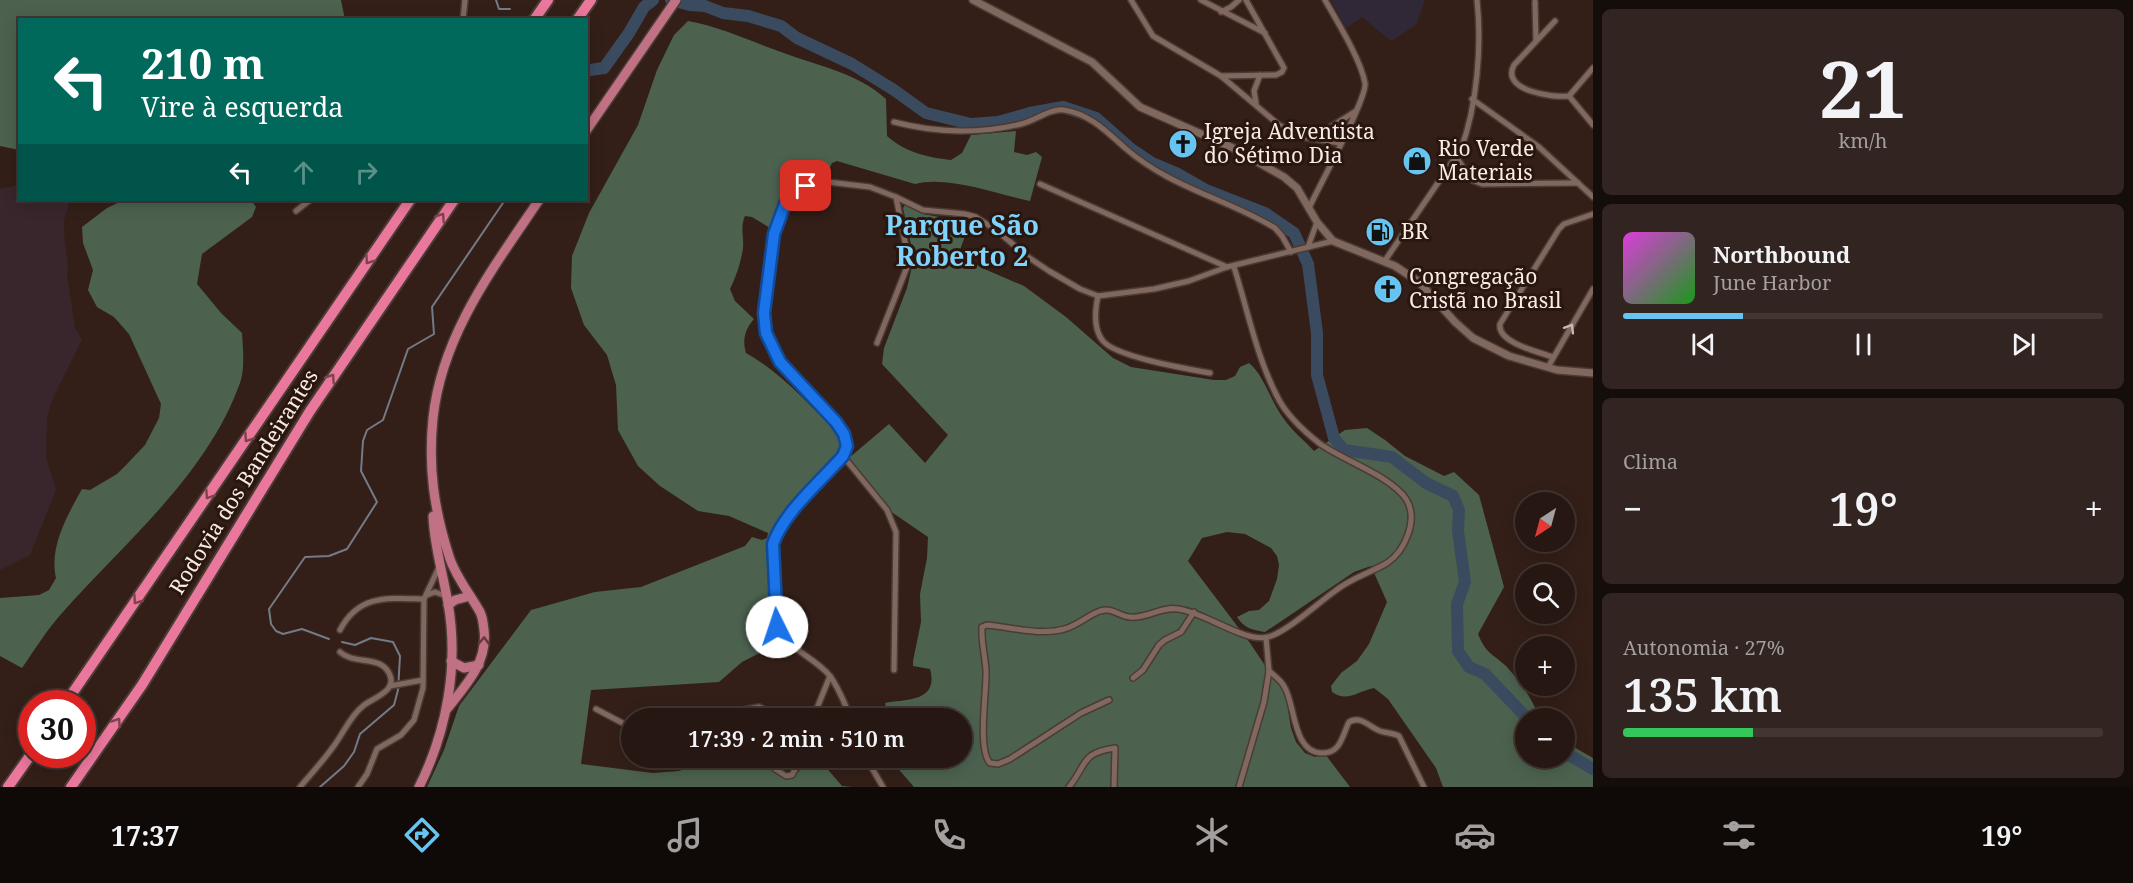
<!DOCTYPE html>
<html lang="pt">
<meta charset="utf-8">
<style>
body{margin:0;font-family:"Noto Serif",serif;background:#322420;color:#f1f3f6;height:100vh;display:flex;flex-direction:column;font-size:22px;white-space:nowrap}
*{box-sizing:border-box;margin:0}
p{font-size:20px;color:#a49f9f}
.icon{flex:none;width:33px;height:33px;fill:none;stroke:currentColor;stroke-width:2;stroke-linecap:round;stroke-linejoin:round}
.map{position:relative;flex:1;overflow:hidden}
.sheet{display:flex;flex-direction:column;gap:9px;padding:9px;background:#150d0a;width:540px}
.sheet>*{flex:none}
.guide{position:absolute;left:18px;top:18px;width:570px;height:183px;border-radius:0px;box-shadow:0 3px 15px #0003,0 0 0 2px #423632;background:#00695c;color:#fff;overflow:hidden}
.needle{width:39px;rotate:216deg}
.buttons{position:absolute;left:1515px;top:492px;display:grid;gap:12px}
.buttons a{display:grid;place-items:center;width:60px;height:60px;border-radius:50%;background:#261712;box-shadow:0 3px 15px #0003,0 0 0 2px #423632;font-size:30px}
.speed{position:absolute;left:18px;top:690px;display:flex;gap:12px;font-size:30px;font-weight:700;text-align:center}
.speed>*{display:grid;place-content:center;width:78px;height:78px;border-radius:50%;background:#261712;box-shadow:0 3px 15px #0003,0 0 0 2px #423632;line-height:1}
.speed .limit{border:9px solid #d22;background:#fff;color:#111}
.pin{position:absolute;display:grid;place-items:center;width:51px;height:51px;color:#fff;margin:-26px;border-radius:12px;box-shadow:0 3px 9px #0006}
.me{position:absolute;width:66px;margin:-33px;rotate:356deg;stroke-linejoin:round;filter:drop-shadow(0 0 4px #0008)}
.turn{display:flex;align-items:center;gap:21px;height:126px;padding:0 24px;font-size:27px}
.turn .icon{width:78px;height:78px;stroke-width:2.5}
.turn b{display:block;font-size:42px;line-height:51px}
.lanes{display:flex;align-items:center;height:57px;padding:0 24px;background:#0003;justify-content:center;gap:30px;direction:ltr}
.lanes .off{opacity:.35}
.big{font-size:45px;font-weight:600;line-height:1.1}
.sheet .card{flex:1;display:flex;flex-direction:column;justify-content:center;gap:9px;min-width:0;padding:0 21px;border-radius:9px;background:#322420}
.sheet .dial{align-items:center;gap:0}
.dial b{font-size:78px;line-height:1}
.song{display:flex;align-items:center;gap:18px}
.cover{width:72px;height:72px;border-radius:9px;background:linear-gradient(135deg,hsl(300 70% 55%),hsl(120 70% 35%))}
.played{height:6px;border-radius:3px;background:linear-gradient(90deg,#67c4f0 25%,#423632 25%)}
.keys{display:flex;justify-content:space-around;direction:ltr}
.heat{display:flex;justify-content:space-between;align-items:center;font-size:33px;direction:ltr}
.charge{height:9px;border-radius:4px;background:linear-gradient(90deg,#34c759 27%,#423632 0)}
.trip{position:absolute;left:621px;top:708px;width:351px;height:60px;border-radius:30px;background:#261712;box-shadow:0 3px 15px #0003,0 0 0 2px #423632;font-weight:600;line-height:60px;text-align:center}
.dock{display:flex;height:96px;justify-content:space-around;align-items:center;background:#0f0907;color:#a49f9f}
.dock .icon{width:42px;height:42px}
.dock .on{color:#67c4f0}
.dock b{font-size:27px;color:#f1f3f6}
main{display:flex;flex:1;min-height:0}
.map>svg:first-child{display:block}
</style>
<main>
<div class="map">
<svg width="1593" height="787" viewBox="0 0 1593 787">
<rect width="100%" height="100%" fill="#331f18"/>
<path fill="#39262d" d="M19,185L20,200H70L64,220V233L68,266L67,275L75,328L82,339L53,398L47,416L46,457L56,490L30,555L0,570V189Z"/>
<path fill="#312837" d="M1331,0H1425L1416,25L1391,41L1362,17L1346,28Z"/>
<g fill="#4c624f">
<path d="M0,0H341L345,20H20L19,150L0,146Z"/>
<path d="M688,21C721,27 750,41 781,52C818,66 856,72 886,99L887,136C906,153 927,157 951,160L962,153L971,135L1016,131L1014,152L1027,155L1036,152L1042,157L1030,201C997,194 947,175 915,184L837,161L832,163L825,178C806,174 788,190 779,206C776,213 774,221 770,228L752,217L745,216C740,227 744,237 743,248C741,262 736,277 730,289L735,301L754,319C745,329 742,340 746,353C782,373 809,405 838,433L840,444L837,459L778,527L767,547L770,591L777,644L742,662L719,682L591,690L581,764L653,773L679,771L701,763L708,758H754L771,770L792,778L812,758H818L842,786L853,787H427L444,750L459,706L531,610L595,592L641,587L745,546L752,537L762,540L767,538L768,533L729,516L698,511L660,486L638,466L618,430L616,385L607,355L584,325L571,288L572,256L589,213L638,125L657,70L674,35Z"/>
<path d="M124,200H251L256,207L252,217L202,254L197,284L221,313L242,333C243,349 245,368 240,383C207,475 125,542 62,613C47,630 35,649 22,668L0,656V598L39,595L49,590L56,578C49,547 67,516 82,489L90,490L117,474L127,464L145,445L159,418L161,404L129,334L114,317L97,307L88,290L93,270L83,243L82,227L107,208Z"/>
<path d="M905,205L923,214L956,220L969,225L960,250L961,256L982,268L1024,286L1066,317L1113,358L1131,367L1214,380H1226L1235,376L1240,367L1249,363C1264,375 1271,402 1284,419C1292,431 1304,440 1314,451L1345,430L1367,428L1385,440L1405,456L1444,476L1454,472L1479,495L1504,587L1478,634C1486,654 1492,653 1506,666C1521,682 1532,699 1540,718H1526V758H1564L1565,742L1593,758V787H1443L1436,768L1388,699L1374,688C1358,691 1347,703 1332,692L1331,686L1341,673L1357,661L1369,644L1387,602L1371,566L1354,572L1265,632C1252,630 1244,628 1237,617L1249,611L1259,610L1269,601L1277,579L1279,565L1277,556L1271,548L1245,534L1227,532L1202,538L1188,561L1250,643L1274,679L1285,692L1291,728L1296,742L1305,753L1315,757L1325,754L1350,787H914L889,758H962V718H883L886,708L885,703C907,699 939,702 930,669L913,666V661L921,622L920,594L927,558L928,537L890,511L850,461V457L889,424L925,463L948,435L882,364L884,348L907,288L914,258L903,208Z"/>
</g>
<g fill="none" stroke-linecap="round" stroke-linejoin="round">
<g stroke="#737b88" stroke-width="2">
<path d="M496,0L499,9H510"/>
<path d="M586,67L590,70L586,76"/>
<path d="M329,639L302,629L283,634L276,631L271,624L269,609L305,557L329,556L347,549L377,502L361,471L363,441L367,430L383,420L408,349L434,334L432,307L505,200"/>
<path d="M320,787L344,766L354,752L360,734L394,705L398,690L400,656L393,642L371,638L355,645L342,642"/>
</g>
<g stroke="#3a4b60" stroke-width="12">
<path d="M671,0L690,5L705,6L723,13L748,16L781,26L797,38L852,64L894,90L926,113L971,124L998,122L1030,113L1063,107L1096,118L1131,149L1152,163L1176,173L1206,190L1265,213L1294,233L1308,264L1317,333V375L1334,438L1344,450L1392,457L1426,483L1453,496L1459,510L1458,531L1465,582L1457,604L1458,651L1469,667L1485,674L1527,718"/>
<path d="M590,70L604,68L629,33L644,7L653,0"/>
<path d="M1564,752L1593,769"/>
</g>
<g stroke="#4b3b35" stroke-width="8">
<g id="minor">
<path d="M1131,0L1153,36L1221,76L1279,125L1292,133L1302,137L1340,143"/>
<path d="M1201,0L1265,33"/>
<path d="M1535,2L1536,41"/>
<path d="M1221,12L1231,7L1239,0"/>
<path d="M463,20L465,0"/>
<path d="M1555,21L1514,65C1500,91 1554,98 1569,96L1593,68"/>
<path d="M1221,76L1276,75L1282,72L1284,68L1246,0"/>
<path d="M1569,96L1593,125"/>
<path d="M1472,99L1539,147L1593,197"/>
<path d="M1256,103L1254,91L1260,75"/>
<path d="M894,122C936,133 979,134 1021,124C1035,121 1050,108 1064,110C1090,114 1107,132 1125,148C1171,188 1225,198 1275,228L1282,236L1291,252"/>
<path d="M1313,138L1356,111"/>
<path d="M1456,157L1472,180L1482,184L1578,183"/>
<path d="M1040,184L1227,267"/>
<path d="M1309,208C1318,188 1368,97 1365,83C1361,60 1337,21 1325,0"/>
<path d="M296,211L310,200"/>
<path d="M1308,247L1317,222"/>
<path d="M1384,262L1461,149C1477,106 1482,46 1477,0"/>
<path d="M1098,296C1095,310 1093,329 1103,341C1116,357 1188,369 1210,373"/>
<path d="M877,343L909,262L896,197"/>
<path d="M1553,357C1539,352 1497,343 1500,324L1559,229L1564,224L1593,214"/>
<path d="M1548,367L1593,289"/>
<path d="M843,456L887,510L896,532L894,670"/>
<path d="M427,595L435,592L446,596"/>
<path d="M340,630C359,594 388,598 424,599"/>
<path d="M1269,671C1275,676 1282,681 1285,688C1295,705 1293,752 1321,753C1341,754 1342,736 1349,722C1361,715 1369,727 1380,731C1386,733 1393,733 1399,736L1424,787"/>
<path d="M1133,678L1143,670L1159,645L1165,640L1181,632L1194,612"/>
<path d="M390,686L423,680"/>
<path d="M1109,700L1081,713L1010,759L998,764L990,763C977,749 987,690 986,670C985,656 981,641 982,627L987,625C1011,627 1040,636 1064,629C1077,626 1088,615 1100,611C1113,607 1118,616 1130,617C1147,619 1161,606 1178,609C1205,612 1244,643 1268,637C1287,632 1318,603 1335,591C1351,578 1370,573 1387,563C1405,551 1419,519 1406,499C1391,476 1342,460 1319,443C1305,432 1288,416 1279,400C1257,359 1248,311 1234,267"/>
<path d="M596,709L632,728"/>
<path d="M698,718L759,707L770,712L775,718"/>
<path d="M813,718L830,676"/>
<path d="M851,718C845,705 839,688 830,676C813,655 781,648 776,619L773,544C784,513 821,481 843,456L847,446L844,434L836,422L780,362L766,333L764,313L774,234L785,204L791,195L798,190L828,182L870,187L896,197L923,210L965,214L976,217L996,230L1028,257L1049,271L1080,289L1098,296L1154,289L1189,281L1227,267L1333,241"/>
<path d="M771,758L775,769L786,776L792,775L801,758"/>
<path d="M866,758L883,787"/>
<path d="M300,787C311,774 323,761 333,747C343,734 350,716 363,706C372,698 399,691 389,673C380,655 354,665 340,652"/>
<path d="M358,787L367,774L377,749L401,735L414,720L423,688L424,599L440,565"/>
<path d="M1069,787C1087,765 1080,753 1115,748L1114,787"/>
<path d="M1239,787L1264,702L1269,671L1266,638"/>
</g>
</g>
<g stroke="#4b3b35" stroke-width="10">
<path id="tertiary" d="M973,0L1092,62L1140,107L1233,148L1284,177L1297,188L1317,222L1333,241L1395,266L1419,282L1455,322L1473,338L1509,356L1557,370L1593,373"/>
</g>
<g stroke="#4b3b35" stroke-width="12">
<g id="primary">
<path d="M586,131L676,0"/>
<path d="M448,605L455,600L470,596"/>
<path d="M451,661L464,668L479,665"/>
<path d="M447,709C466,685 488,662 484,630C483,623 483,618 480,612C470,594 455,576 449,556C434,509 428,468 433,418C442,334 494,267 539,200"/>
<path d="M419,787C447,731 459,665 448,603C443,574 434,545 433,516"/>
</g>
</g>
<g stroke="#4b3b35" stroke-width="14">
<g id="motorway">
<path d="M534,20L548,0"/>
<path d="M577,20L591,0"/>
<path d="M65,704L410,200"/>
<path d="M8,787L32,753"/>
<path d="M71,787L142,685L310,411L454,200"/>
</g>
</g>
<use href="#minor" stroke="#80685f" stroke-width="5"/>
<use href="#tertiary" stroke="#80685f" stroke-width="7"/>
<use href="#primary" stroke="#c07184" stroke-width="9"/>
<use href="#motorway" stroke="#ea779c" stroke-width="10"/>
</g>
<defs><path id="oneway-chevron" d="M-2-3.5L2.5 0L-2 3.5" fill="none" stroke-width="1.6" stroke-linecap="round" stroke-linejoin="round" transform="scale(1.5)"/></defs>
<g stroke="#80424e">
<use href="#oneway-chevron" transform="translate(441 217) rotate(-56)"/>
<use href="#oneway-chevron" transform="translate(369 260) rotate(125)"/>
<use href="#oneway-chevron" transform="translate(331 378) rotate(-56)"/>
<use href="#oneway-chevron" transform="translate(248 438) rotate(124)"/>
<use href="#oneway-chevron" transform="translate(209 495) rotate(124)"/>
<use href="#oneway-chevron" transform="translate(137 600) rotate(125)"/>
<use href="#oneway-chevron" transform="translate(117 722) rotate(-56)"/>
</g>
<use stroke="#c9b7b0" href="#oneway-chevron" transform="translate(1570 328) rotate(-59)"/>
<use stroke="#653a3e" href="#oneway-chevron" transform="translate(484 641) rotate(-88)"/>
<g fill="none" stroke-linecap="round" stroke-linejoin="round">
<g stroke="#114b97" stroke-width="15">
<path id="route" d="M777,627L773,544C784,512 820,482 843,456L847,446L844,434L836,422L780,362L766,333L764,313L774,234L785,204L791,195L806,186"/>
</g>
<use href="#route" stroke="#1a73e8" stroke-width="10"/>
</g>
<defs>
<g id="church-disc" transform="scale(1.5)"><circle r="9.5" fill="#67c4f0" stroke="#29160f"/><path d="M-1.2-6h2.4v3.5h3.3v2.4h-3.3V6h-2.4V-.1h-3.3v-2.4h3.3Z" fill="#111"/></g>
<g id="shop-disc" transform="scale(1.5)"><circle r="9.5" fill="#67c4f0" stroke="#29160f"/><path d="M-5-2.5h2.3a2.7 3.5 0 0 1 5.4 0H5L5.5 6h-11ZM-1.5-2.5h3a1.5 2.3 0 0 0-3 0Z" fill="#111"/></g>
<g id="fuel-disc" transform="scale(1.5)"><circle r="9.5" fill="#67c4f0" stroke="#29160f"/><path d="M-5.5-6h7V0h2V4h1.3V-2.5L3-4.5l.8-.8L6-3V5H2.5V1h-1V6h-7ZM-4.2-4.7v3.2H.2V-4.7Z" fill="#111"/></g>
</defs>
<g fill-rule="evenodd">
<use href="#church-disc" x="1183" y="144"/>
<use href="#shop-disc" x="1417" y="161"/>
<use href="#fuel-disc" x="1380" y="232"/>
<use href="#church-disc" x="1388" y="289"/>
</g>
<g text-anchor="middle" stroke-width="6" stroke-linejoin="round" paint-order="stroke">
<g font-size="21" fill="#f9ebe6" stroke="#29160f" text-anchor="start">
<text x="1204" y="139">Igreja Adventista<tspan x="1204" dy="24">do Sétimo Dia</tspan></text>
<text x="1438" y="156">Rio Verde<tspan x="1438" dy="24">Materiais</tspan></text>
<text x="1401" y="239">BR</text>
<text x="1409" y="284">Congregação<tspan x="1409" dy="24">Cristã no Brasil</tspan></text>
</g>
<g font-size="21" fill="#f9ebe6" stroke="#29160f">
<text transform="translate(244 482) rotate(-58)" y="7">Rodovia dos Bandeirantes</text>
</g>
<g font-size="27" font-weight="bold" fill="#7fd3fc" stroke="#29160f">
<text x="962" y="235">Parque São<tspan x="962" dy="31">Roberto 2</tspan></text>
</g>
</g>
</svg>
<div class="buttons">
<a><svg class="needle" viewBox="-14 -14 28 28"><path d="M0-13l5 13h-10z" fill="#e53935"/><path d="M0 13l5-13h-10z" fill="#a49f9f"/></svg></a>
<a><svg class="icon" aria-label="search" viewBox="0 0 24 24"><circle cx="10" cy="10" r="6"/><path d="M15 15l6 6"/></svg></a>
<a>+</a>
<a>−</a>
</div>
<div class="speed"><div class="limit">30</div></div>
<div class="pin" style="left:806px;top:186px;background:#d93025"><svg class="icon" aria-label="arrive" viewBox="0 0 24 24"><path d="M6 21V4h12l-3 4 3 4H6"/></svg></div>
<svg class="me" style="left:777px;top:627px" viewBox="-20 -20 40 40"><circle r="19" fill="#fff"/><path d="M0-13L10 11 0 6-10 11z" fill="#1a73e8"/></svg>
<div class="trip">17:39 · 2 min · 510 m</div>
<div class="guide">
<div class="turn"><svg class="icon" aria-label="left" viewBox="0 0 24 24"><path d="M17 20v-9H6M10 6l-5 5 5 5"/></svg><div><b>210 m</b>Vire à esquerda</div></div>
<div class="lanes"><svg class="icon" aria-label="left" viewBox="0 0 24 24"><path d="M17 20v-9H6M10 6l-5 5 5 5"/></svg><svg class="icon off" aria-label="ahead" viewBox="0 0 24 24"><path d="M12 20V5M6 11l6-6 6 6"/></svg><svg class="icon off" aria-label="right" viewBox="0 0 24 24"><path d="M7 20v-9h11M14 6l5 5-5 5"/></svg></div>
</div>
</div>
<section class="sheet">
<div class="card dial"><b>21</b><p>km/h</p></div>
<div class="card">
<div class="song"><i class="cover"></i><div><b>Northbound</b><p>June Harbor</p></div></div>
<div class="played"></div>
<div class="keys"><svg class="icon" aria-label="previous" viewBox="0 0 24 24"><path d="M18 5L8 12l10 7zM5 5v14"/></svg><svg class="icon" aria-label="pause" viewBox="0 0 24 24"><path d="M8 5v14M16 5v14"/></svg><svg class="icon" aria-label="next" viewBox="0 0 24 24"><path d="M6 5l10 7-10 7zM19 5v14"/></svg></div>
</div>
<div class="card"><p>Clima</p>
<div class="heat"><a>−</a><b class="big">19°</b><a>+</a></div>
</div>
<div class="card"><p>Autonomia · 27%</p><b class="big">135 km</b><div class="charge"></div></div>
</section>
</main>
<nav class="dock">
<b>17:37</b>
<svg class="icon on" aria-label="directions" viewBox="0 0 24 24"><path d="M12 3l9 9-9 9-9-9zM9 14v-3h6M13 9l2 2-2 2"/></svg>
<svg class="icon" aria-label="music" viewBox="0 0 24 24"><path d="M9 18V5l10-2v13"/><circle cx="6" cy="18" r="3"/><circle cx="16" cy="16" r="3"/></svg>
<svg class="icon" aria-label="phone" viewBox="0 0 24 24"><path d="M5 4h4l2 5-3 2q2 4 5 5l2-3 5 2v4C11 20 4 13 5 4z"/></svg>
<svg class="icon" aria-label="climate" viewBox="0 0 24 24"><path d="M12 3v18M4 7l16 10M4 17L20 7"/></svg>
<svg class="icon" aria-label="car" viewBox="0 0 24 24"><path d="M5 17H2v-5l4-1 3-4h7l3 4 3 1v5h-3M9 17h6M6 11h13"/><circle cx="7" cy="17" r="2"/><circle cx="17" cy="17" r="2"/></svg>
<svg class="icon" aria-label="filters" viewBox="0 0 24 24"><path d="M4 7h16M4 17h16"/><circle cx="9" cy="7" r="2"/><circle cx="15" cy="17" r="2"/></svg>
<b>19°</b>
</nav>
